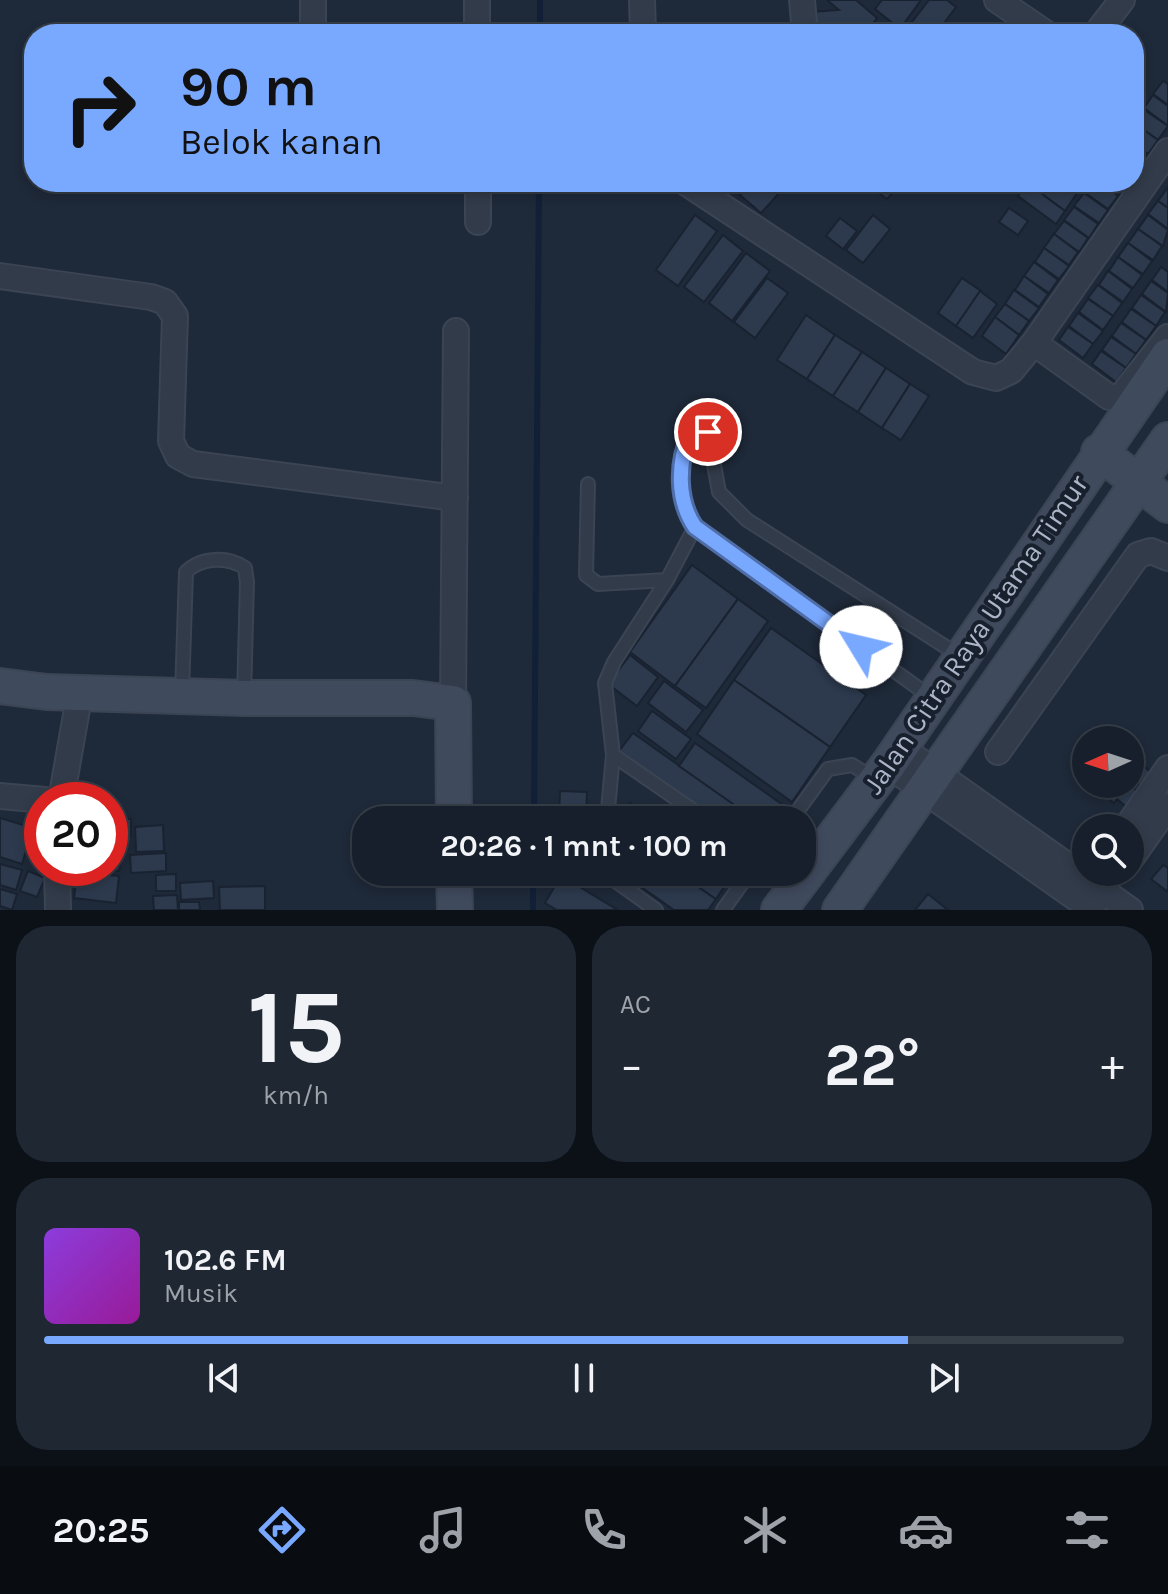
<!DOCTYPE html>
<html lang="id">
<meta charset="utf-8">
<style>
body{margin:0;font-family:Karla,sans-serif;background:#1f2733;color:#f1f3f6;height:100vh;display:flex;flex-direction:column;font-size:30px;white-space:nowrap}
*{box-sizing:border-box;margin:0}
p{font-size:26px;color:#9ea2a9}
.icon{flex:none;width:44px;height:44px;fill:none;stroke:currentColor;stroke-width:2;stroke-linecap:round;stroke-linejoin:round}
.map{position:relative;height:910px;overflow:hidden}
.side{display:flex;flex-direction:column;gap:16px;padding:16px;background:#0c1118;flex:1}
.side>*{flex:none}
.guide{position:absolute;left:24px;top:24px;width:1120px;height:168px;border-radius:32px;box-shadow:0 4px 12px #0003,0 0 0 2px #353d47;background:#79a8ff;color:#111;overflow:hidden}
.needle{width:52px;rotate:267deg}
.controls{position:absolute;left:1072px;top:726px;display:grid;gap:16px}
.controls a{display:grid;place-items:center;width:72px;height:72px;border-radius:50%;background:#161f2b;box-shadow:0 4px 12px #0003,0 0 0 2px #353d47;font-size:40px}
.speed{position:absolute;left:24px;top:782px;display:flex;gap:16px;font-size:40px;font-weight:700;text-align:center}
.speed>*{display:grid;place-content:center;width:104px;height:104px;border-radius:50%;background:#161f2b;box-shadow:0 4px 12px #0003,0 0 0 2px #353d47;line-height:1}
.speed .limit{border:12px solid #d22;background:#fff;color:#111}
.pin{position:absolute;display:grid;place-items:center;width:68px;height:68px;color:#fff;margin:-34px;border:4px solid #fff;border-radius:50%;box-shadow:0 2px 8px #0007}
.me{position:absolute;width:88px;margin:-44px;rotate:306deg;stroke-linejoin:round;filter:drop-shadow(0 0 6px #0008)}
.turn{display:flex;align-items:center;gap:28px;height:168px;padding:0 24px;font-size:36px}
.turn .icon{width:104px;height:104px;stroke-width:2.5}
.turn b{display:block;font-size:56px;line-height:68px}
.big{font-size:60px;font-weight:700;line-height:1.1}
.side .card{flex:1;display:flex;flex-direction:column;justify-content:center;gap:12px;min-width:0;padding:0 28px;border-radius:32px;background:#1f2733}
.side .dial{align-items:center;gap:0}
.dial b{font-size:104px;line-height:1}
.song{display:flex;align-items:center;gap:24px}
.cover{width:96px;height:96px;border-radius:12px;background:linear-gradient(135deg,hsl(270 70% 55%),hsl(300 70% 35%))}
.played{height:8px;border-radius:4px;background:linear-gradient(90deg,#79a8ff 80%,#353d47 80%)}
.keys{display:flex;justify-content:space-around;direction:ltr}
.heat{display:flex;justify-content:space-between;align-items:center;font-size:44px;direction:ltr}
.side .tiles{flex:1;display:grid;gap:16px;grid-template-columns:1fr 1fr}
.card:last-child{grid-column:span 2}
.trip{position:absolute;left:352px;top:806px;width:464px;height:80px;border-radius:32px;background:#161f2b;box-shadow:0 4px 12px #0003,0 0 0 2px #353d47;font-weight:700;line-height:80px;text-align:center}
.tabs{display:flex;height:128px;justify-content:space-around;align-items:center;background:#090c11;color:#9ea2a9}
.tabs .icon{width:56px;height:56px}
.tabs .current{color:#79a8ff}
.tabs b{font-size:36px;color:#f1f3f6}
.map>svg:first-child{display:block}
</style>
<div class="map">
<svg width="1168" height="910" viewBox="0 0 1168 910">
<rect width="100%" height="100%" fill="#1e2939"/>
<g fill="none" stroke-linecap="round" stroke-linejoin="round">
<g stroke="#112037" stroke-width="6">
<path d="M540,34V0"/>
<path d="M534,820L539,182"/>
<path d="M533,910V872"/>
</g>
</g>
<g fill="#2d3a4e" stroke="#192230" stroke-width="2">
<path d="M827,0H856L877,18L865,34H813L811,12L839,10Z"/>
<path d="M882,0H921L900,29L875,9Z"/>
<path d="M929,0H947L956,7L936,34H910L905,31Z"/>
<path d="M1163,81L1168,84V105L1153,94Z"/>
<path d="M1153,95L1168,106V126L1144,108Z"/>
<path d="M1143,109L1168,126L1158,140L1134,123Z"/>
<path d="M1134,123L1158,140L1148,154L1134,144Z"/>
<path d="M1134,144L1148,154L1138,168L1134,165Z"/>
<path d="M726,182H751L740,195Z"/>
<path d="M751,182H789L761,213L740,195Z"/>
<path d="M883,182H902L887,199L876,191Z"/>
<path d="M1068,182L1079,190L1065,211L1027,183Z"/>
<path d="M1091,182H1099L1118,196L1108,209L1084,192Z"/>
<path d="M1099,182H1128L1118,195Z"/>
<path d="M1027,183L1065,211L1056,224L1018,196Z"/>
<path d="M1168,187V208L1158,201Z"/>
<path d="M1084,193L1108,210L1099,223L1074,206Z"/>
<path d="M1158,201L1168,208V229L1148,214Z"/>
<path d="M1074,207L1098,224L1089,238L1064,220Z"/>
<path d="M1009,208L1028,221L1018,235L999,222Z"/>
<path d="M695,215L717,231L678,286L656,270Z"/>
<path d="M873,215L890,229L863,263L846,250Z"/>
<path d="M1148,215L1168,230L1163,246L1138,229Z"/>
<path d="M840,218L857,231L843,249L826,236Z"/>
<path d="M1064,221L1088,238L1079,252L1054,234Z"/>
<path d="M1138,229L1162,246L1153,260L1128,243Z"/>
<path d="M1054,234L1078,252L1069,265L1044,248Z"/>
<path d="M723,235L743,251L704,302L684,287Z"/>
<path d="M1128,243L1152,261L1143,274L1118,257Z"/>
<path d="M1044,248L1069,266L1059,279L1035,262Z"/>
<path d="M746,253L770,271L732,321L709,303Z"/>
<path d="M1118,257L1142,275L1133,288L1109,271Z"/>
<path d="M1034,262L1058,280L1049,293L1024,276Z"/>
<path d="M1161,267L1168,272V292L1152,280Z"/>
<path d="M1108,271L1132,289L1123,302L1099,285Z"/>
<path d="M1024,276L1048,294L1039,307L1015,290Z"/>
<path d="M767,278L788,293L755,338L734,322Z"/>
<path d="M962,278L981,291L956,326L938,313Z"/>
<path d="M1151,281L1168,293L1166,312L1142,294Z"/>
<path d="M1098,285L1122,303L1113,316L1088,298Z"/>
<path d="M1014,290L1039,308L1029,321L1005,304Z"/>
<path d="M980,291L997,304L973,338L956,326Z"/>
<path d="M1141,295L1165,312L1156,326L1132,308Z"/>
<path d="M1088,299L1113,316L1103,330L1079,312Z"/>
<path d="M1005,304L1029,321L1019,335L995,317Z"/>
<path d="M1131,309L1156,326L1146,340L1122,322Z"/>
<path d="M1078,313L1103,331L1093,344L1069,326Z"/>
<path d="M806,315L835,335L807,379L777,360Z"/>
<path d="M995,317L1019,335L1006,354L982,336Z"/>
<path d="M1121,323L1146,340L1136,354L1112,336Z"/>
<path d="M1068,327L1093,344L1083,358L1059,340Z"/>
<path d="M835,335L862,352L833,396L807,379Z"/>
<path d="M1111,337L1136,354L1126,368L1102,350Z"/>
<path d="M1101,351L1126,368L1116,382L1092,364Z"/>
<path d="M862,352L886,368L858,412L833,396Z"/>
<path d="M886,368L910,384L882,428L858,412Z"/>
<path d="M910,384L929,396L901,440L882,428Z"/>
<path d="M692,565L738,599L675,686L630,652Z"/>
<path d="M738,599L768,621L706,708L675,686Z"/>
<path d="M771,628L866,695L830,747L734,680Z"/>
<path d="M630,655L658,677L637,706L608,684Z"/>
<path d="M734,680L830,747L792,802L697,734Z"/>
<path d="M664,681L703,710L686,732L648,703Z"/>
<path d="M652,711L691,739L676,759L638,731Z"/>
<path d="M633,733L756,820H717L619,751Z"/>
<path d="M695,743L783,805L772,820H756L679,766Z"/>
<path d="M1130,756L1143,766L1130,782Z"/>
<path d="M1143,766L1156,776L1145,790L1132,779Z"/>
<path d="M1090,784H1128L1114,803Z"/>
<path d="M1128,784L1142,795L1130,810L1117,799Z"/>
<path d="M560,791L587,792L586,820H559Z"/>
<path d="M630,803L654,820H619Z"/>
<path d="M0,818L33,828L22,864L0,857Z"/>
<path d="M110,818L131,819V836L110,834Z"/>
<path d="M163,825L164,851L136,852L135,827Z"/>
<path d="M110,853L121,855L119,871L88,868H110Z"/>
<path d="M166,853V871L131,873L130,855Z"/>
<path d="M0,864L22,870L16,890L0,885Z"/>
<path d="M1163,865L1168,868V892L1151,879Z"/>
<path d="M28,871L45,878L37,897L20,891Z"/>
<path d="M77,872L119,876L116,903L74,898Z"/>
<path d="M563,872L584,876L578,886L618,910H557L545,903Z"/>
<path d="M620,872H677L716,899L708,910H674Z"/>
<path d="M677,872H728L732,875L716,899Z"/>
<path d="M176,874V891H156V875Z"/>
<path d="M389,874H406V884L389,883Z"/>
<path d="M213,881L214,898L181,900L180,883Z"/>
<path d="M265,886V910H220L219,887Z"/>
<path d="M0,889L17,894L12,910L0,906Z"/>
<path d="M928,894L948,910H915Z"/>
<path d="M177,895L178,910H154L153,896Z"/>
<path d="M179,902H199L200,910H179Z"/>
</g>
<g fill="none" stroke-linecap="round" stroke-linejoin="round">
<g stroke="#3b4453" stroke-width="16">
<g id="lane">
<path d="M588,484L586,575L598,584L667,580"/>
<path d="M182,694L186,572C201,557 228,556 245,568L247,582L244,697"/>
<path d="M932,698L695,527C677,501 677,463 690,435L708,432L719,492L747,520L960,656"/>
<path d="M613,755L707,820"/>
<path d="M607,820L613,755L605,683L614,662L667,580L695,527"/>
<path d="M791,820L828,769L852,765L873,778"/>
<path d="M603,872L656,910"/>
<path d="M723,910L750,872"/>
</g>
</g>
<g stroke="#3b4453" stroke-width="28">
<g id="street">
<path d="M313,0V34"/>
<path d="M477,0V34"/>
<path d="M642,0L643,34"/>
<path d="M802,0L805,34"/>
<path d="M997,0L1047,34"/>
<path d="M1096,34L1122,0"/>
<path d="M478,182V222"/>
<path d="M685,182L973,372L996,378L1011,371L1034,343L1168,151"/>
<path d="M0,276L151,297L165,302L175,316L171,441L178,456L193,464L455,498"/>
<path d="M1034,343L1109,397L1120,398L1168,337"/>
<path d="M453,703L456,331"/>
<path d="M900,747L1130,910"/>
<path d="M998,752L1138,555L1151,551L1168,558"/>
<path d="M888,765L1093,910"/>
<path d="M0,796L45,800"/>
<path d="M61,800L80,692"/>
<path d="M1126,828L1168,768"/>
<path d="M1130,860L1168,806"/>
<path d="M57,868L58,910"/>
</g>
</g>
<g stroke="#3b4453" stroke-width="38">
<g id="secondary">
<path d="M1099,452L1168,505"/>
<path d="M0,686L47,692L244,698H413L453,703L454,820"/>
<path d="M454,872L455,910"/>
<path d="M779,910L888,765L1168,356"/>
<path d="M840,910L1168,440"/>
</g>
</g>
<use href="#lane" stroke="#323b4a" stroke-width="12"/>
<use href="#street" stroke="#323b4a" stroke-width="24"/>
<use href="#secondary" stroke="#3f4a5d" stroke-width="34"/>
</g>
<g fill="none" stroke-linecap="round" stroke-linejoin="round">
<g stroke="#4f6da6" stroke-width="20">
<path id="route" d="M708,432L690,435C677,463 677,501 695,527L861,647"/>
</g>
<use href="#route" stroke="#79a8ff" stroke-width="14"/>
</g>
<g text-anchor="middle" stroke-width="8" stroke-linejoin="round" paint-order="stroke">
<g font-size="28" fill="#acb5c7" stroke="#18202e">
<text transform="translate(975 634) rotate(-56)" y="10">Jalan Citra Raya Utama Timur</text>
</g>
</g>
</svg>
<div class="controls">
<a><svg class="needle" viewBox="-14 -14 28 28"><path d="M0-13l5 13h-10z" fill="#e53935"/><path d="M0 13l5-13h-10z" fill="#9ea2a9"/></svg></a>
<a><svg class="icon" aria-label="search" viewBox="0 0 24 24"><circle cx="10" cy="10" r="6"/><path d="M15 15l6 6"/></svg></a>
</div>
<div class="speed"><div class="limit">20</div></div>
<div class="pin" style="left:708px;top:432px;background:#d93025"><svg class="icon" aria-label="arrive" viewBox="0 0 24 24"><path d="M6 21V4h12l-3 4 3 4H6"/></svg></div>
<svg class="me" style="left:861px;top:647px" viewBox="-20 -20 40 40"><circle r="19" fill="#fff"/><path d="M0-13L10 11 0 6-10 11z" fill="#79a8ff"/></svg>
<div class="trip">20:26 · 1 mnt · 100 m</div>
<div class="guide">
<div class="turn"><svg class="icon" aria-label="right" viewBox="0 0 24 24"><path d="M7 20v-9h11M14 6l5 5-5 5"/></svg><div><b>90 m</b>Belok kanan</div></div>
</div>
</div>
<section class="side">
<div class="tiles">
<div class="card dial"><b>15</b><p>km/h</p></div>
<div class="card"><p>AC</p>
<div class="heat"><a>−</a><b class="big">22°</b><a>+</a></div>
</div>
<div class="card">
<div class="song"><i class="cover"></i><div><b>102.6 FM</b><p>Musik</p></div></div>
<div class="played"></div>
<div class="keys"><svg class="icon" aria-label="previous" viewBox="0 0 24 24"><path d="M18 5L8 12l10 7zM5 5v14"/></svg><svg class="icon" aria-label="pause" viewBox="0 0 24 24"><path d="M8 5v14M16 5v14"/></svg><svg class="icon" aria-label="next" viewBox="0 0 24 24"><path d="M6 5l10 7-10 7zM19 5v14"/></svg></div>
</div>
</div>
</section>
<nav class="tabs">
<b>20:25</b>
<svg class="icon current" aria-label="directions" viewBox="0 0 24 24"><path d="M12 3l9 9-9 9-9-9zM9 14v-3h6M13 9l2 2-2 2"/></svg>
<svg class="icon" aria-label="music" viewBox="0 0 24 24"><path d="M9 18V5l10-2v13"/><circle cx="6" cy="18" r="3"/><circle cx="16" cy="16" r="3"/></svg>
<svg class="icon" aria-label="phone" viewBox="0 0 24 24"><path d="M5 4h4l2 5-3 2q2 4 5 5l2-3 5 2v4C11 20 4 13 5 4z"/></svg>
<svg class="icon" aria-label="climate" viewBox="0 0 24 24"><path d="M12 3v18M4 7l16 10M4 17L20 7"/></svg>
<svg class="icon" aria-label="car" viewBox="0 0 24 24"><path d="M5 17H2v-5l4-1 3-4h7l3 4 3 1v5h-3M9 17h6M6 11h13"/><circle cx="7" cy="17" r="2"/><circle cx="17" cy="17" r="2"/></svg>
<svg class="icon" aria-label="filters" viewBox="0 0 24 24"><path d="M4 7h16M4 17h16"/><circle cx="9" cy="7" r="2"/><circle cx="15" cy="17" r="2"/></svg>
</nav>
